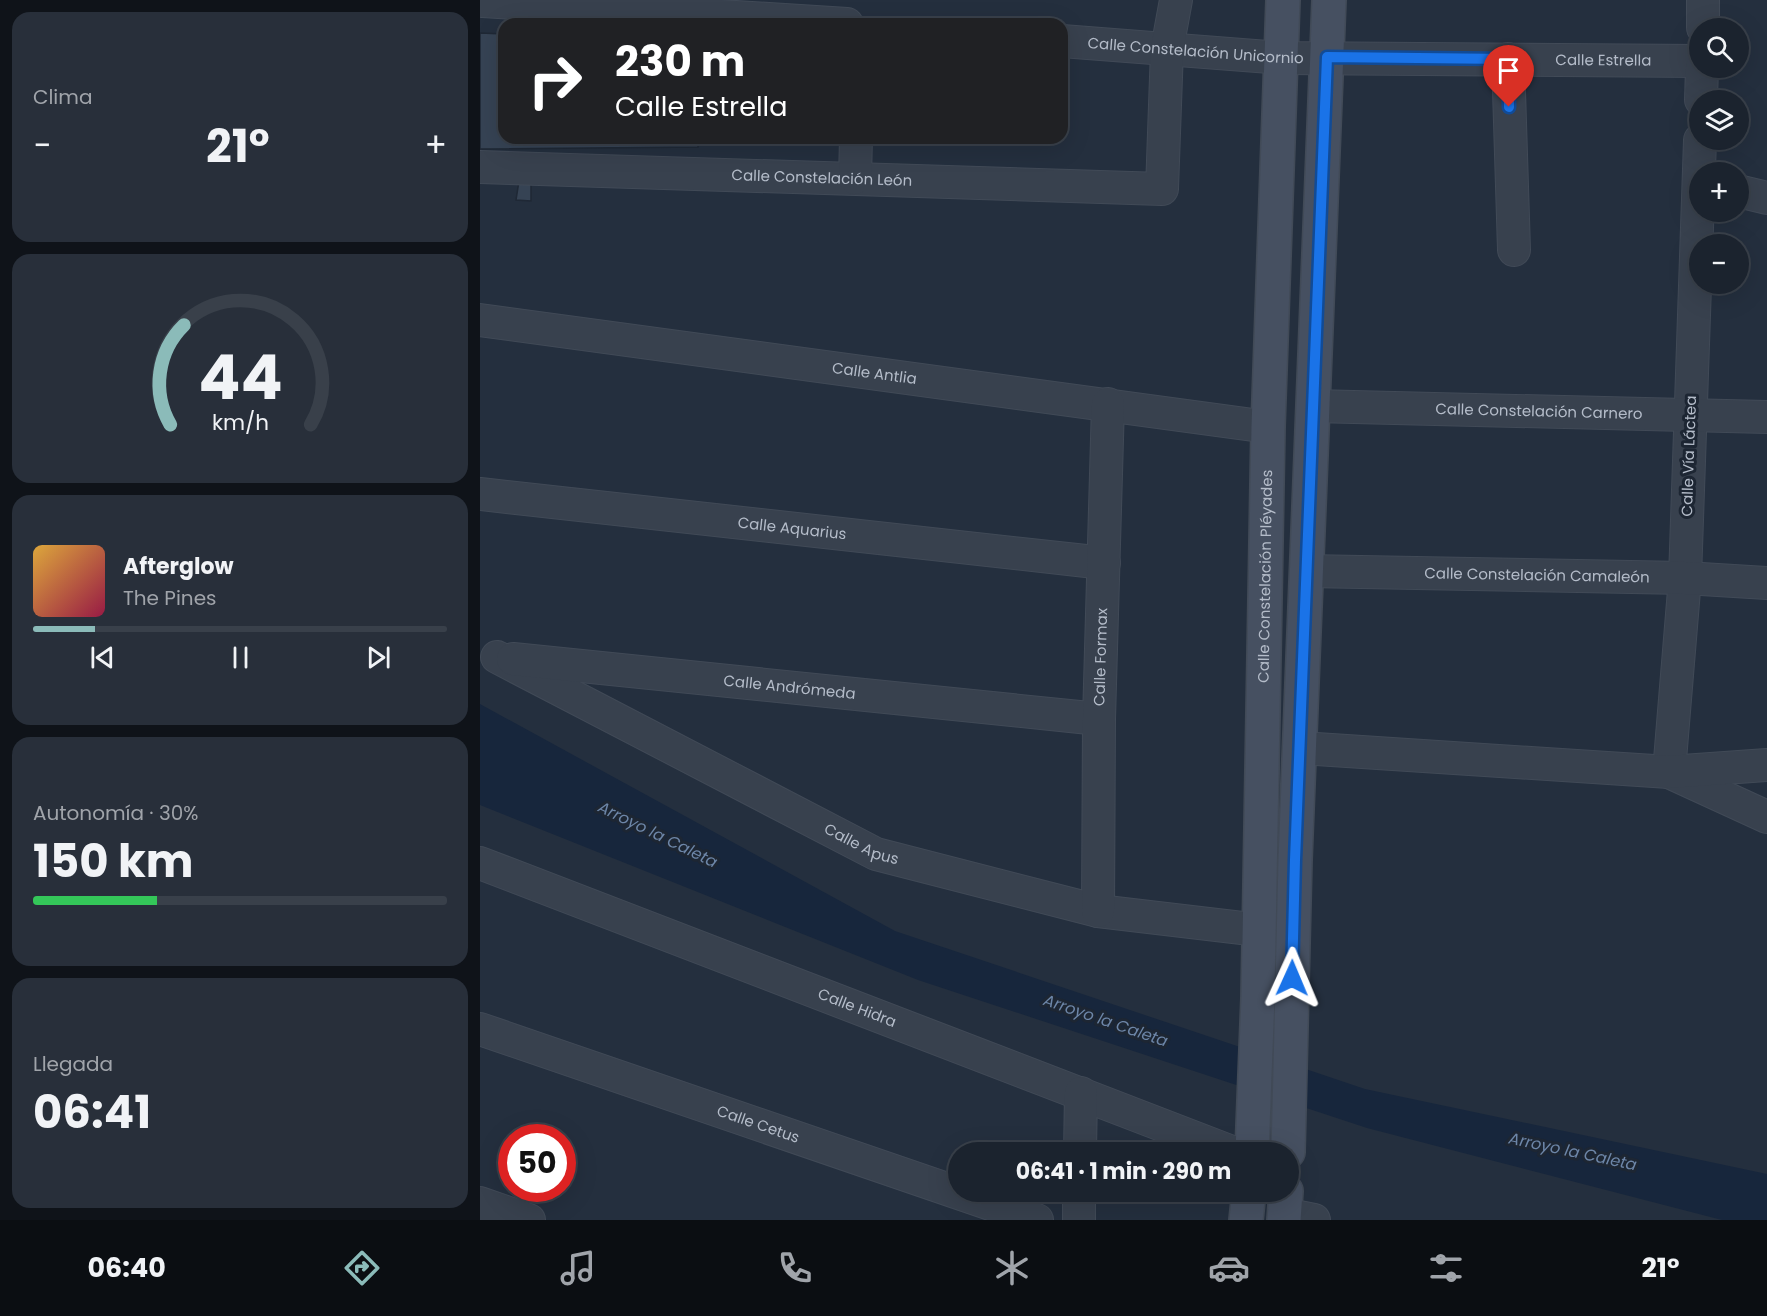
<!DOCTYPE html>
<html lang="es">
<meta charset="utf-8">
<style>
body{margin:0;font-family:Poppins,sans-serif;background:#282f3a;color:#f1f3f6;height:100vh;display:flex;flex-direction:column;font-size:22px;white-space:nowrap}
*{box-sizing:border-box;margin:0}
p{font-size:20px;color:#a0a4aa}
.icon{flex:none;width:33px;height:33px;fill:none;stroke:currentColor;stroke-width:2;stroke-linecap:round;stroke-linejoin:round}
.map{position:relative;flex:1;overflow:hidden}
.details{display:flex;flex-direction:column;gap:12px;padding:12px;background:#0f1319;width:480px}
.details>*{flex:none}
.guide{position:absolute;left:18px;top:18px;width:570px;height:126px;border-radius:18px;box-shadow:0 6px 24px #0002,0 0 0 2px #39404a;background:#202124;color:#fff;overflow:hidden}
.controls{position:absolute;left:1209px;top:18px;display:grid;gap:12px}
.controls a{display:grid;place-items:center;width:60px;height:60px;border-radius:50%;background:#1b232e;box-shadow:0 6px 24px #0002,0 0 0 2px #39404a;font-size:30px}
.speed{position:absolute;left:18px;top:1124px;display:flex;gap:12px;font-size:30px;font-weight:700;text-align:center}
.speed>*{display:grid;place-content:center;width:78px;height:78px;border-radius:50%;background:#1b232e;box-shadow:0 6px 24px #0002,0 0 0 2px #39404a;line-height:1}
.speed .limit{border:9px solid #d22;background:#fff;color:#111}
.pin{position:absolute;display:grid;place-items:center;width:51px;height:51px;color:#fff;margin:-62px -26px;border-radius:50% 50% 50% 0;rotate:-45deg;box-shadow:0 0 6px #0007}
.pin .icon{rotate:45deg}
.me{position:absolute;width:66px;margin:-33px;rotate:1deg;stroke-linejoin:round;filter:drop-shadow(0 0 4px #0008)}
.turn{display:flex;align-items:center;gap:21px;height:126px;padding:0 18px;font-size:27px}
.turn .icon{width:78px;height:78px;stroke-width:2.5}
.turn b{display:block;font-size:42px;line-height:51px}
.big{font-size:45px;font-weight:700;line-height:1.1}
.details .widget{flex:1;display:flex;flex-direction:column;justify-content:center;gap:9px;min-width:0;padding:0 21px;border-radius:18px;background:#282f3a}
.details .dial{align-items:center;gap:0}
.dial svg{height:156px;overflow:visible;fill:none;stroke:#39404a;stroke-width:7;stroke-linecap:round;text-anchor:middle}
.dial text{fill:#f1f3f6;stroke:none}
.song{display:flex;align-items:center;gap:18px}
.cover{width:72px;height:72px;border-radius:9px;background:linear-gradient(135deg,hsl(40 70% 55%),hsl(340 70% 35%))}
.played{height:6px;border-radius:3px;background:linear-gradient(90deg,#8bbbb9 15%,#39404a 15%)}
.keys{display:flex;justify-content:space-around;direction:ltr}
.heat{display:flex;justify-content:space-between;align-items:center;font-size:33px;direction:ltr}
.charge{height:9px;border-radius:4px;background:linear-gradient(90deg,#34c759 30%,#39404a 0)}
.trip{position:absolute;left:468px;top:1142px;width:351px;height:60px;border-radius:30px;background:#1b232e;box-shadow:0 6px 24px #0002,0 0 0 2px #39404a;font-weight:700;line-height:60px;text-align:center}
.tab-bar{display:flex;height:96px;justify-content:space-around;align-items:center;background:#0b0e12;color:#a0a4aa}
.tab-bar .icon{width:42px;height:42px}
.tab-bar .on{color:#8bbbb9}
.tab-bar b{font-size:27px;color:#f1f3f6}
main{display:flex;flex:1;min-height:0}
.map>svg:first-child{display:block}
</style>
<main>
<section class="details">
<div class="widget"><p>Clima</p>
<div class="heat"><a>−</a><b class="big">21°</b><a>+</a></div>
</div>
<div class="widget dial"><svg viewBox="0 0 100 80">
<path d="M14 69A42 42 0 1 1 86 69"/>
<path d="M14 69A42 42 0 0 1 21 18" stroke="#8bbbb9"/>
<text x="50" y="56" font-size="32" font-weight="700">44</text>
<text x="50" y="72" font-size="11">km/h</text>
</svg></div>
<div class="widget">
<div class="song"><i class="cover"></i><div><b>Afterglow</b><p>The Pines</p></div></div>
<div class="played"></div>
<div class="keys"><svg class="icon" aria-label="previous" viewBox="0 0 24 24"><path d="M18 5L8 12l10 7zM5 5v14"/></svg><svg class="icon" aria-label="pause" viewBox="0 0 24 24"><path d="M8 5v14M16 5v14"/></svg><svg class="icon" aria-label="next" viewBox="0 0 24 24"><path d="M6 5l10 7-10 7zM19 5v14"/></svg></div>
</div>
<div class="widget"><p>Autonomía · 30%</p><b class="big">150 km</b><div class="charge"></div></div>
<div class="widget"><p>Llegada</p><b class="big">06:41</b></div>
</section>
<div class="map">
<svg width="1287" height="1220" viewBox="0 0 1287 1220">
<rect width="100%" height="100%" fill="#242f3e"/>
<path fill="#17263c" d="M0,704L415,931L885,1089L1287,1174V1220H1242L887,1128L438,980L0,805Z"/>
<g fill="#364354" stroke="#1f2835" stroke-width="1.5">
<path d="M0,33L24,34V138H218V147L0,149Z"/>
<path d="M39,181L51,182V201L36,200Z"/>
</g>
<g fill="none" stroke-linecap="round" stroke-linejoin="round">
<g stroke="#414a57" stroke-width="34">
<g id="minor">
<path d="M3,1L367,24"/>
<path d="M1223,28V0"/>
<path id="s1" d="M582,41L801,58L1220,61"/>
<path d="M1028,59L1034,250"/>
<path d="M1221,100L1222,68"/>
<path d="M1220,140L1205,578L1189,772L1287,817"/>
<path id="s2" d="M0,167L682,189L687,49L696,0"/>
<path d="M375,178L376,138"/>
<path d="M1258,191L1287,198"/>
<path id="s3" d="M0,320L788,427"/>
<path id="s4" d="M833,406L1287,417"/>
<path id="s5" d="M0,494L624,563"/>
<path id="s6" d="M826,571L1205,578L1287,583"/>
<path id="s7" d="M17,657L396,854L618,911L779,930"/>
<path id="s8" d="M33,659L619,719"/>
<path d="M821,748L1189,772L1287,765"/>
<path id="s9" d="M0,863L752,1152"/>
<path id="s10" d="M618,911L619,719L628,404"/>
<path id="s11" d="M0,1029L557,1220"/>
<path d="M600,1152L601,1093"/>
<path d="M0,1203L49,1220"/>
<path d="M804,1214L834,1220"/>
<path d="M599,1220V1191"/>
</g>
</g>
<g stroke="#414a57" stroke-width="36">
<g id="secondary">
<path id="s12" d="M772,1152L778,998L788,427L803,0"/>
<path d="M808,1152L815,860L849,0"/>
<path d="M766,1220L769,1191"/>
<path d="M804,1220L806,1191"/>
</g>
</g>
<use href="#minor" stroke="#38414e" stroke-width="32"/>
<use href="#secondary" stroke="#465061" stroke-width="33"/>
</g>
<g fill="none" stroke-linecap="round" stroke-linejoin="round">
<g stroke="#114b97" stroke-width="15">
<path id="route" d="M812,978L815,860L847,57L1028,59L1029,107"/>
</g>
<use href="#route" stroke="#1a73e8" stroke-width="10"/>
</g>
<g text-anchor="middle" stroke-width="6" stroke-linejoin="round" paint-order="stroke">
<g font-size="15" fill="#b4bcc9" stroke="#1d2633">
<text dy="5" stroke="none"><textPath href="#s1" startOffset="134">Calle Constelación Unicornio</textPath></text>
<text dy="5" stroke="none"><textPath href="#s1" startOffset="542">Calle Estrella</textPath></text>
<text dy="5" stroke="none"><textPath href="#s2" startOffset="342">Calle Constelación León</textPath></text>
<text dy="5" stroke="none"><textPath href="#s3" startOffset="398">Calle Antlia</textPath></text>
<text dy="5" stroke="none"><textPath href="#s4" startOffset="226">Calle Constelación Carnero</textPath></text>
<text transform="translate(1209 456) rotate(-88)" y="5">Calle Vía Láctea</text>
<text dy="5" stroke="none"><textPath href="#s5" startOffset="314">Calle Aquarius</textPath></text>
<text dy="5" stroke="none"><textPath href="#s6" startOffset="231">Calle Constelación Camaleón</textPath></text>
<text dy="5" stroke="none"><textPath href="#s12" startOffset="576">Calle Constelación Pléyades</textPath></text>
<text dy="5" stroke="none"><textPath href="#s10" startOffset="254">Calle Formax</textPath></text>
<text dy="5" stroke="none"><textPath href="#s8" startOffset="278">Calle Andrómeda</textPath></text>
<text dy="5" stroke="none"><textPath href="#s7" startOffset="410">Calle Apus</textPath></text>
<text dy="5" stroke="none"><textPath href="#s9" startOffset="404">Calle Hidra</textPath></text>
<text dy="5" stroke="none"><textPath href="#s11" startOffset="294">Calle Cetus</textPath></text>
</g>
<g font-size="16" font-style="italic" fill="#6d86a8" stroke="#1d2633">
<text transform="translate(178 834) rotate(26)" y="6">Arroyo la Caleta</text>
<text transform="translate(626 1020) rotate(19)" y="6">Arroyo la Caleta</text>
<text transform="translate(1093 1151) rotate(12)" y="6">Arroyo la Caleta</text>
</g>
</g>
</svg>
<div class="controls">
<a><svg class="icon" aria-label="search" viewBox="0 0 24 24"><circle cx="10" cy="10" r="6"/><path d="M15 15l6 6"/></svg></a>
<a><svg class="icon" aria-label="layers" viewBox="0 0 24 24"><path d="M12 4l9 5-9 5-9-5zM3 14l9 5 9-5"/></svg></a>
<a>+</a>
<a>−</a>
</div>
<div class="speed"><div class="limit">50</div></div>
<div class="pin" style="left:1029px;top:107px;background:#d93025"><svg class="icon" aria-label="arrive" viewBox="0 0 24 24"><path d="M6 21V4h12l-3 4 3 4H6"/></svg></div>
<svg class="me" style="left:812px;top:978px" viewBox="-20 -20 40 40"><path d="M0-17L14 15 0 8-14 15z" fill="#1a73e8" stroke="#fff" stroke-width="4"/></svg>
<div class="trip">06:41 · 1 min · 290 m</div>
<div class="guide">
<div class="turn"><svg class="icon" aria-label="right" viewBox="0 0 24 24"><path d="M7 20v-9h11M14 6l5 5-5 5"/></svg><div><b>230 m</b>Calle Estrella</div></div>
</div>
</div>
</main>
<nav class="tab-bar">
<b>06:40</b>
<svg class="icon on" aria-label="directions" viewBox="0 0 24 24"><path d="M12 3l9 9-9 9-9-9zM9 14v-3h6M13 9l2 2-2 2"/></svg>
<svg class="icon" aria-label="music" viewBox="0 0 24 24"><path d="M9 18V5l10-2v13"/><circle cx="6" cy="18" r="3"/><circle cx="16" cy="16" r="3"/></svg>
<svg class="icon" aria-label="phone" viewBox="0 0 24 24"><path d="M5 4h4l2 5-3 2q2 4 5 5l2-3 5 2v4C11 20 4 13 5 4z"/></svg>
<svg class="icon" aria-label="climate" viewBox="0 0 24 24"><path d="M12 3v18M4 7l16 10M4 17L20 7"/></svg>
<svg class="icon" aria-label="car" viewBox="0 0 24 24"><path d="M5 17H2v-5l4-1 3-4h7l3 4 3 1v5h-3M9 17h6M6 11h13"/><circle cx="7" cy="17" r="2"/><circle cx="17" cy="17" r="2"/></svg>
<svg class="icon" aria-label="filters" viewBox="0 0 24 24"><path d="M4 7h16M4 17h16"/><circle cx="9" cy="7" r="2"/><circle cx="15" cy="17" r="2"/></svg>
<b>21°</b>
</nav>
